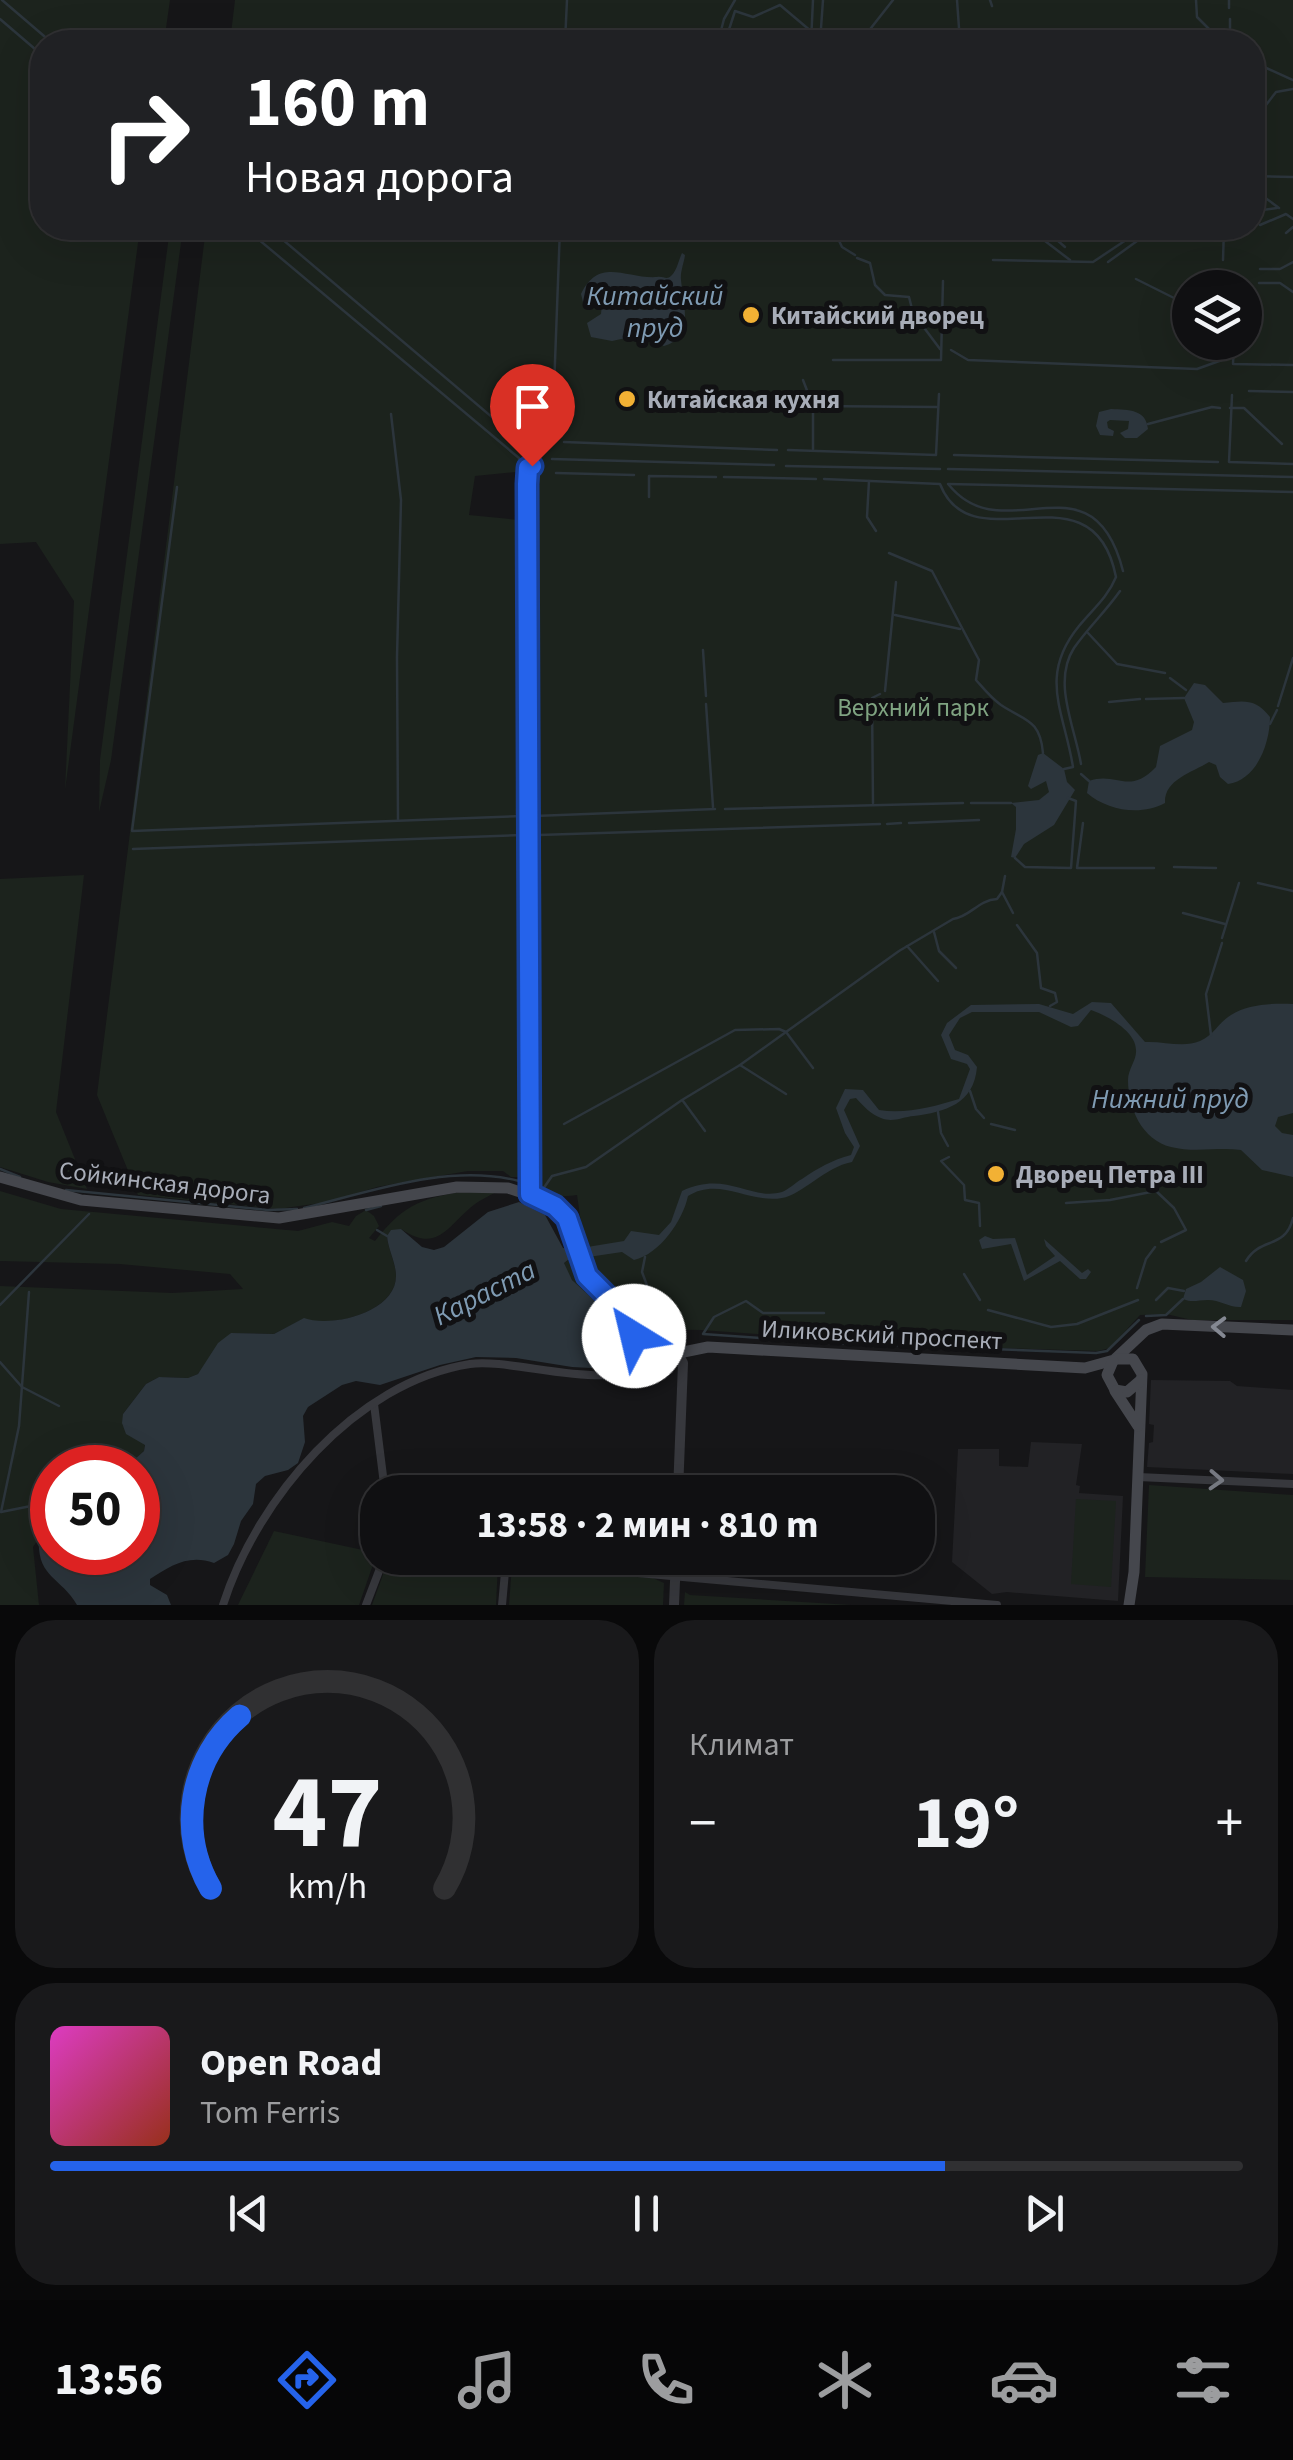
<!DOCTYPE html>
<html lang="ru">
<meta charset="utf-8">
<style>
body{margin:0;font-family:"Source Sans 3",sans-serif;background:#19191b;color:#f1f3f6;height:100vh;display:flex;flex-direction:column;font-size:38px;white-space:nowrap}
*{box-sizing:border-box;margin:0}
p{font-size:32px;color:#9c9d9f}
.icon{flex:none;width:55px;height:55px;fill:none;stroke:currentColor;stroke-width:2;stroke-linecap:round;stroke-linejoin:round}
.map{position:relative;height:1605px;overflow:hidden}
.drawer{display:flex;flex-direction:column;gap:15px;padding:15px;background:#09090a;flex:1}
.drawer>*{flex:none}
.guide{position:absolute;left:30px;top:30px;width:1235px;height:210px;border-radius:40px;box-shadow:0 10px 40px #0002,0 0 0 2px #303032;background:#202124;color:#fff;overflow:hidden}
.tools{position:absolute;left:1172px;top:270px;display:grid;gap:20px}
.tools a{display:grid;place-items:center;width:90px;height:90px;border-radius:50%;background:#101012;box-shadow:0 10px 40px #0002,0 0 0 2px #303032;font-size:50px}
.speed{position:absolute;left:30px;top:1445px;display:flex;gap:20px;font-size:50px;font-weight:700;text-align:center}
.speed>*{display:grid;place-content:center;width:130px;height:130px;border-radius:50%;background:#101012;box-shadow:0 10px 40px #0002,0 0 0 2px #303032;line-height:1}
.speed .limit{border:15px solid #d22;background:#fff;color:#111}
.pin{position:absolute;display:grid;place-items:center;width:85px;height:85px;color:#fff;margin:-102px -42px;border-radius:50% 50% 50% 0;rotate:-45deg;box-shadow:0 0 10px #0007}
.pin .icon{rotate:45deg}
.me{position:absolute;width:110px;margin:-55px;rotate:324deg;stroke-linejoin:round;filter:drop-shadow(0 0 8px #0008)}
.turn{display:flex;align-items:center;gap:35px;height:210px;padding:0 50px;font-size:45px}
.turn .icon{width:130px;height:130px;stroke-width:2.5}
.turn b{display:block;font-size:70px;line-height:85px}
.big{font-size:75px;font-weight:700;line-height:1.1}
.drawer .card{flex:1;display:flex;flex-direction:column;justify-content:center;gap:15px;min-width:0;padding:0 35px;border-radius:40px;background:#19191b}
.drawer .dial{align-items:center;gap:0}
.dial svg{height:260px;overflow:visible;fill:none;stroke:#303032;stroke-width:7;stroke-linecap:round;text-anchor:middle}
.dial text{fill:#f1f3f6;stroke:none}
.song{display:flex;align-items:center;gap:30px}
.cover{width:120px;height:120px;border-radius:15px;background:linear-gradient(135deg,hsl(310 70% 55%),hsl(10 70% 35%))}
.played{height:10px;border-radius:5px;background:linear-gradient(90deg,#2563eb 75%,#303032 75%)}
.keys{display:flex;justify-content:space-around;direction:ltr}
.heat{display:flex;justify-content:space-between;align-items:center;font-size:55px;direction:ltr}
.drawer .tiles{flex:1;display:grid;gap:15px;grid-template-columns:1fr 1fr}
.card:last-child{grid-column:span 2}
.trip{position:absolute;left:360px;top:1475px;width:575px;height:100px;border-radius:40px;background:#101012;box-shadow:0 10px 40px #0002,0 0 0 2px #303032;font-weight:700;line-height:100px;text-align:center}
.tab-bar{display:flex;height:160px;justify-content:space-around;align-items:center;background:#060607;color:#9c9d9f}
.tab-bar .icon{width:70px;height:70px}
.tab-bar .current{color:#2563eb}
.tab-bar b{font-size:45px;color:#f1f3f6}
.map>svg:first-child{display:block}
</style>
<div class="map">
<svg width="1293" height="1605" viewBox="0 0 1293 1605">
<rect width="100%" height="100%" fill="#161618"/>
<g fill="#222225">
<path d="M1151,1380L1230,1381L1237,1386L1293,1390V1474L1147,1467L1149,1443L1153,1442L1154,1425L1149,1424Z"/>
<path d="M1031,1442L1082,1444L1076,1485L1080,1486L1079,1493L1123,1496L1118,1601L1007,1592L992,1594L952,1562L958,1449H999V1466L1028,1467Z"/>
</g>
<g fill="#1c231d" fill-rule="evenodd">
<path d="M0,0H170L164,42H42V228H140L65,790L74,601L36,542L0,544Z"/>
<path d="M235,0H1293V1320H1192L1166,1314L1140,1315L1110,1348L1098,1351L909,1345L701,1330L639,1329L619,1298L587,1264L577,1195C563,1197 544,1197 537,1182L533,643L536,512L532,504V480L540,462L528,455L516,472L475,476L469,515L519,520L527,1177H511L503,1171H468L427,1178L377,1187L328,1202L278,1209L138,1195L97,1095L206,228H1252V42H230ZM1190,288H1245V342H1190Z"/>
<path d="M170,228H183L111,760L99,812L100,760Z"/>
<path d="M84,875L56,1112L87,1189L48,1182L0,1167V879Z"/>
<path d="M472,1190L498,1191C489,1196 478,1201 470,1208C445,1230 436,1252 401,1229L387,1236C388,1249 396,1263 396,1276C396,1313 330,1328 303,1319L274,1334L231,1333L198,1374L188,1378L159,1377L146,1384L123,1414L145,1444L144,1451L126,1467L52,1468V1518L33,1547L39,1605H0V1286L172,1293L243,1289L230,1274L120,1264L0,1261V1191L61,1209L298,1231L332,1222L349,1226L356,1216L366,1210L374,1216L379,1226L369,1238L375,1241C406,1201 425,1198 472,1190Z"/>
<path d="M569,1260L570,1266L618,1317L623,1326L621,1333L630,1346L635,1345L651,1356L636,1364L616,1354C625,1304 575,1302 564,1263Z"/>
<path d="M1149,1485L1293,1495V1580L1145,1577Z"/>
<path d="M1076,1499L1116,1501L1111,1587L1071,1584Z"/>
<path d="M274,1531L377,1553L359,1605H238Z"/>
<path d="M389,1558L498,1564L496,1605H372Z"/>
<path d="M512,1565L653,1578L664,1583L663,1605H509Z"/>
<path d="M685,1592L690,1595L851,1605H684Z"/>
</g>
<g fill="#2c353c">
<path d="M682,253L685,255C684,263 680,272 681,280C683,303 695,337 664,346L635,336L612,341L591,337L587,323L601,314L602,304L583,302L581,294C599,256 626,279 657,277C665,276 666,281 672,275C677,270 679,259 682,253Z"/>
<path d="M1111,409C1129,410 1146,409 1148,429L1137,438H1125L1120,433L1128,429L1129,421L1110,420L1107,422L1108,428L1114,431L1113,436L1100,435L1096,426L1099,412Z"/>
<path d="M1194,683L1205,685L1223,703C1244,701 1255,698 1270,717C1270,743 1257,780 1228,784L1220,777L1216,765L1209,762C1191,773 1164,780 1165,803C1141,816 1108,811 1087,793L1089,781C1117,771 1128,796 1156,767L1160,746L1192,730L1194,722L1184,698Z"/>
<path d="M1043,753L1064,769L1067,782L1075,790L1054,825L1024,844L1015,858L1011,857L1016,829V807L1011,803L1039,800L1049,792L1046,781L1031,789L1028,786L1038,755Z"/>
<path d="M1092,1002L1111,1003L1145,1042C1164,1041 1183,1048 1200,1041C1213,1036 1219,1022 1231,1015C1248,1004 1274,1003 1293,1004V1113L1278,1117L1275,1126L1282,1133L1293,1135V1177L1262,1170L1241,1150C1218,1147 1194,1153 1171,1147C1142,1140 1128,1108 1128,1080C1128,1069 1137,1060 1136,1050C1136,1031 1106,1015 1091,1010L1078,1026L1071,1027L1039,1012H972L960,1018L949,1035L955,1050L968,1055L977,1067C974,1104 945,1112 914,1116C902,1117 893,1123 881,1118C872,1115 863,1106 856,1098L850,1099L844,1110L860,1146L852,1162C825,1167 802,1195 782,1198C750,1204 719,1176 688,1196C683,1220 660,1254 634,1260L622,1252L568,1260L564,1263L572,1280L611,1316L616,1328L619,1342L616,1354L609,1363L591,1368L572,1367L516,1358L476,1357L440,1365L380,1385L356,1381L342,1385L308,1407L303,1416L305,1442L298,1463L288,1470L265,1476L256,1484L253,1504L241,1521L234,1544L228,1555L214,1563C188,1554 171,1566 150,1579V1585L167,1595L171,1605H77C60,1576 36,1578 39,1536L50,1528L52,1521V1552H138V1468L126,1467L144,1451L145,1445L126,1434L122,1423L123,1414L146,1384L159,1377L188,1378L198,1374L218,1343L231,1333L274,1334L304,1318C330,1328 396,1313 396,1276C396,1263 388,1249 387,1236L391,1230L401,1229L422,1247L434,1250L444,1247L488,1212L519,1202L545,1215L563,1248L575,1249L624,1241L631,1231L659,1235L671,1222L682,1191C726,1170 750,1201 782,1192C788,1190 796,1182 802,1179C818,1168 832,1160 851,1155L854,1147L845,1133L836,1108L845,1089L863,1090L879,1110C906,1114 933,1107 959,1099L970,1069L967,1064L951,1059L941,1035L947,1023L971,1005L1039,1004L1073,1014Z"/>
<path d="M985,1236L993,1239L1015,1238L1027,1275L1055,1256L1046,1246L1044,1239L1082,1273L1088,1269L1091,1272L1086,1279H1080L1060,1261L1024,1281L1011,1244L982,1249L979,1240Z"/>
<path d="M1220,1267L1243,1280L1246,1291L1241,1307C1230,1308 1220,1300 1208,1300C1197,1300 1193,1303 1183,1299L1186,1289L1201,1282Z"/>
</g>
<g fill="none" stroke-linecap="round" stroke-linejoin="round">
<g stroke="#2c353c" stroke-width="2.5">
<path d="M2,0L51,42"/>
<path d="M957,0L960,42"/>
<path d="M990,0L992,6"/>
<path d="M1196,0L1197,17L1212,32L1215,42"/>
<path d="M1229,0V8"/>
<path d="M0,19L42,55"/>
<path d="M1230,19V42"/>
<path d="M565,42L567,0"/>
<path d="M718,42L724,19L735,0"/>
<path d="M725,42L735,11L753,17L780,5L812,32"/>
<path d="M811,42L813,0"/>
<path d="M820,42L823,0"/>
<path d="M860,42L893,0"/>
<path d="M1252,57L1262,66L1293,80"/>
<path d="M1252,117L1259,114L1276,92L1293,89"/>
<path d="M1252,176L1293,177"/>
<path d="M1252,188L1279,208"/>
<path d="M1254,211L1277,208"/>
<path d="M1260,225L1286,214L1293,219"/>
<path d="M245,228L519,458L520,476"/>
<path d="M269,228L539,457"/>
<path d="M833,228L842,247L855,255"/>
<path d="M1028,228L1070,260"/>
<path d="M1049,228V233L1065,247"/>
<path d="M1286,233L1293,227"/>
<path d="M807,235L815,228"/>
<path d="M857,258L870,263L875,285L885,295L909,297L913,313L940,349"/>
<path d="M993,260L1093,262L1144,228"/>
<path d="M1223,260L1224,228"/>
<path d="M1108,262L1155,228"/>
<path d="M1260,269H1280L1293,262"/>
<path d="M1136,279L1190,306"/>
<path d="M1259,283H1280L1293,292"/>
<path d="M1222,288V285"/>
<path d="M1234,342L1233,364L1293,365"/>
<path d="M951,350L968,360L1197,369L1222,360V342"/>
<path d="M833,360H941L943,281"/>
<path d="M803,380L813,406V449"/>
<path d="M1249,391L1293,392"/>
<path d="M1232,395L1229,462L1293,464"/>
<path d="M813,406L937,407"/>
<path d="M1230,408H1244L1282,444"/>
<path d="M391,414L401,500L397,657L398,820"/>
<path d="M1148,424L1212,407L1220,408"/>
<path d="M552,442L560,228"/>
<path d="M564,442L777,450"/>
<path d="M788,450L936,455L939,394"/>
<path d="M954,455L1218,462"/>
<path d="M552,459L774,465"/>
<path d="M786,466L940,469"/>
<path d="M948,469L1293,477"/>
<path d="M556,473L634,475"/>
<path d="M724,477L816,479"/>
<path d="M824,479L940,484C972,567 1093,460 1116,577C1108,597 1092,610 1079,626C1038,676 1064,711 1073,767L1064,769"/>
<path d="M869,481L867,517L876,531"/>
<path d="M948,484L1293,492"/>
<path d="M949,485C1004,553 1092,450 1123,571"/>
<path d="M177,487L132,831L523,816"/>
<path d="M649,497V476L716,477"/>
<path d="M520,509V490"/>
<path d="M889,553L932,571L979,660L976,680C984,689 991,698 1001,705C1025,721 1040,719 1043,753"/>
<path d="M895,615L960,629"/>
<path d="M1088,633L1117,664L1165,673"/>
<path d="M703,650L706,696"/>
<path d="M1170,678L1186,690"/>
<path d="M885,691L896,582"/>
<path d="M1146,699L1184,698"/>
<path d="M1109,702L1140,699"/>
<path d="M706,704L713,807"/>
<path d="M1278,706L1293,658"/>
<path d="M1270,724L1277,710"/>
<path d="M1081,764C1075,727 1052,682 1074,648C1088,628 1106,611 1120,591"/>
<path d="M1081,774L1089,781"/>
<path d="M873,803L872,698L880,694"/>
<path d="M971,803H1011"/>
<path d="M725,809L963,803"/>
<path d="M517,814L519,521"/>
<path d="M535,816L715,809"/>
<path d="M909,823L979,820"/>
<path d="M1083,823L1077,868H1154"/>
<path d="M887,824L901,823"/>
<path d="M539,835L880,824"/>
<path d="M133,849L522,835L523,1127"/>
<path d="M1015,858L1025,867L1071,868L1076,801L1068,798"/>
<path d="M1174,867L1216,868"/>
<path d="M1005,876L1002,892L1013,913"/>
<path d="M1258,883L1293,891"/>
<path d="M1183,913L1225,924"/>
<path d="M1017,925L1037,953L1041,988L1055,993L1057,1002L1050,1006"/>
<path d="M934,932L939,951L956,968"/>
<path d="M1222,938L1239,883"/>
<path d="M907,946L938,981"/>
<path d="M1211,1035L1206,994L1222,943"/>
<path d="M970,1091L976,1109L984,1118"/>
<path d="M786,1094L740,1065L786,1032L813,1068"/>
<path d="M683,1101L705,1131"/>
<path d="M938,1112L941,1133L948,1146"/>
<path d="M564,1124L735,1030L779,1029L786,1032L899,951L953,919C970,917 978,900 997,899L1002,892"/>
<path d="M991,1124L1015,1130"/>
<path d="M949,1157L941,1161L964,1185L965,1200L979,1203L980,1226"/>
<path d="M0,1169L20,1177"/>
<path d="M538,1187L543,1189L552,1176L586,1167L682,1100L740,1065"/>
<path d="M543,1189L559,1196"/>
<path d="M66,1190L268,1210L297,1209"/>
<path d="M1066,1203L1110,1200L1156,1191L1174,1208L1186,1230L1161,1242"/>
<path d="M304,1208C372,1191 450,1163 519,1181L523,1175V1133"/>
<path d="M366,1210L381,1206"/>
<path d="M377,1230L387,1236"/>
<path d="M645,1257L642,1272L651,1296L647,1324"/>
<path d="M1246,1261C1261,1236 1285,1250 1293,1218"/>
<path d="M964,1274L980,1300"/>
<path d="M1137,1288L1146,1259L1155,1247"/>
<path d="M1156,1300L1168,1288L1184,1291"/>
<path d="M0,1305L89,1214"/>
<path d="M988,1310L1051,1327L1077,1324L1138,1300"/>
<path d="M824,1313H763L746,1301L714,1317L703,1334L831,1343L1096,1353L1107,1351L1139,1320"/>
<path d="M1146,1316L1166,1315L1183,1299"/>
<path d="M0,1362L22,1387L59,1406"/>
<path d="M1,1512L19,1426L29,1292"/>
<path d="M1,1512L31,1506L52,1516"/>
</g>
<g stroke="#37383d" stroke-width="8">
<path d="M529,1194L527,485L528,468L533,465"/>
<path d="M374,1404L385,1492"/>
<path d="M1138,1477L1293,1484"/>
<path d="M469,1558L997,1605"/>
<path d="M223,1605C257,1499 355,1382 470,1364C516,1357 623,1399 655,1355"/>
<path d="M366,1605L384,1558"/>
<path d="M502,1605L506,1561"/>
</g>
<g stroke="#37383d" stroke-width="10">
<path d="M678,1492L683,1363L678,1354"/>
<path d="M674,1605L676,1558"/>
</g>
<g stroke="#45474d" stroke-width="11">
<path d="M0,1177L81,1200L279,1218L457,1187L508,1188L544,1200L562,1212L572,1227L587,1277L617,1306L640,1343L659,1357L708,1347L1085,1368L1114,1360L1146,1330L1162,1324L1293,1330"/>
<path d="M1116,1359H1133L1142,1374L1134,1572L1129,1605"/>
<path d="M1113,1361L1107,1375L1115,1390L1127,1392L1141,1380"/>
<path d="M1115,1391L1138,1426"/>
</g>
</g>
<defs><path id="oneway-chevron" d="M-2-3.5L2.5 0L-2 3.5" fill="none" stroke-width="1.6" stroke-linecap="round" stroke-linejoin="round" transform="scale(2.5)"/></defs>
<use stroke="#858993" href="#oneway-chevron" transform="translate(1219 1327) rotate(-178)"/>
<use stroke="#757881" href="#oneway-chevron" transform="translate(1216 1480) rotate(3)"/>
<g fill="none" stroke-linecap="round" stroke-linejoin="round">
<g stroke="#184099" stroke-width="25">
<path id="route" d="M532,466L528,468L527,484L530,1194L555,1206L567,1218L587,1276L617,1306L634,1336"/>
</g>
<use href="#route" stroke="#2563eb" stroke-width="18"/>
</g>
<g fill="#f2b134" stroke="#111113" stroke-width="4">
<circle cx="751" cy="315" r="10"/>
<circle cx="627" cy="399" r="10"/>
<circle cx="996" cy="1174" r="10"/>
</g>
<g text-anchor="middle" stroke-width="10" stroke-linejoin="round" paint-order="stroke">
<g font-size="25" font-weight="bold" fill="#a8adb8" stroke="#111113" text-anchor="start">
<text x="771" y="324">Китайский дворец</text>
<text x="647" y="408">Китайская кухня</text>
<text x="1016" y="1183">Дворец Петра III</text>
</g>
<g font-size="25" fill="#7fa381" stroke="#111113">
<text x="913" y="716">Верхний парк</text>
</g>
<g font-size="25" fill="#a8adb8" stroke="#111113">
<text transform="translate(165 1182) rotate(7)" y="9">Сойкинская дорога</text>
<text transform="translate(882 1334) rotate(3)" y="9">Иликовский проспект</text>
</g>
<g font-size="28" font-style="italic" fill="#7f9bb3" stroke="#111113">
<text x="655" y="305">Китайский<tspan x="655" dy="32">пруд</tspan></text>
<text x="1170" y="1108">Нижний пруд</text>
<text transform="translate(484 1292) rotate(-27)" y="10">Караста</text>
</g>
</g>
</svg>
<div class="tools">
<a><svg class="icon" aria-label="layers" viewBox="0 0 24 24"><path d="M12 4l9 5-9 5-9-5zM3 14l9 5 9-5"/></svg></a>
</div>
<div class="speed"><div class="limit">50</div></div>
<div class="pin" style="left:532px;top:466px;background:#d93025"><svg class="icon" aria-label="arrive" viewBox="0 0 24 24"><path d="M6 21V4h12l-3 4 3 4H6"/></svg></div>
<svg class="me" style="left:634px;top:1336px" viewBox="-20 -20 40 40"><circle r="19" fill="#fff"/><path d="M0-13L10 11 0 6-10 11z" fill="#2563eb"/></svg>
<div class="trip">13:58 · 2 мин · 810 m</div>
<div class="guide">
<div class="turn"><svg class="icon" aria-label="right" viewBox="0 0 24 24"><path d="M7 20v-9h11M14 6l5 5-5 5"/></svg><div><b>160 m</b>Новая дорога</div></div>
</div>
</div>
<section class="drawer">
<div class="tiles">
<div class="card dial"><svg viewBox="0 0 100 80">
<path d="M14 69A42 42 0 1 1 86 69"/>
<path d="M14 69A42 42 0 0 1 23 16" stroke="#2563eb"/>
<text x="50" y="56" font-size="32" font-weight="700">47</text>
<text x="50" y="72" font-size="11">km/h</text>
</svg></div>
<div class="card"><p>Климат</p>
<div class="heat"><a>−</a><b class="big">19°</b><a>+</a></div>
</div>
<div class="card">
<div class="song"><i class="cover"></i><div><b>Open Road</b><p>Tom Ferris</p></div></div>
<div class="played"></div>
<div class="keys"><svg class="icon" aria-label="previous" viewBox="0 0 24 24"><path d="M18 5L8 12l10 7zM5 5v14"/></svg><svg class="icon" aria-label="pause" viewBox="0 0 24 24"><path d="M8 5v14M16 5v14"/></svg><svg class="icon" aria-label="next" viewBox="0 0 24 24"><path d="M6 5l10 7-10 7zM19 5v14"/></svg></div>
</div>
</div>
</section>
<nav class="tab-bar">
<b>13:56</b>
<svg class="icon current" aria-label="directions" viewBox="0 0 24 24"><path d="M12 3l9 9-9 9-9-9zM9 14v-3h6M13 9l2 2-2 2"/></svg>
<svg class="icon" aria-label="music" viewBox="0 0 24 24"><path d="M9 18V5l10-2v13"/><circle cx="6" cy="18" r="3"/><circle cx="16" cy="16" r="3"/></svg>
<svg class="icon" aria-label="phone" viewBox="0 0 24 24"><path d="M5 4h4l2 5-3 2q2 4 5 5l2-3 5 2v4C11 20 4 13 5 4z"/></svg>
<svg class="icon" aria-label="climate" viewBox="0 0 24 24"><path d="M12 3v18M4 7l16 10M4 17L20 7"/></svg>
<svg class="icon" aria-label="car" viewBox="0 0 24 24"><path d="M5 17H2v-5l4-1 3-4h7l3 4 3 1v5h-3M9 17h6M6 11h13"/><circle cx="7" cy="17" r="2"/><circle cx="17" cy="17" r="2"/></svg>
<svg class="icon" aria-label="filters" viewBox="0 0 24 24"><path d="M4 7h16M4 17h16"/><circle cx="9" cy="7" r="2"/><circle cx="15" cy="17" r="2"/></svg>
</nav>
